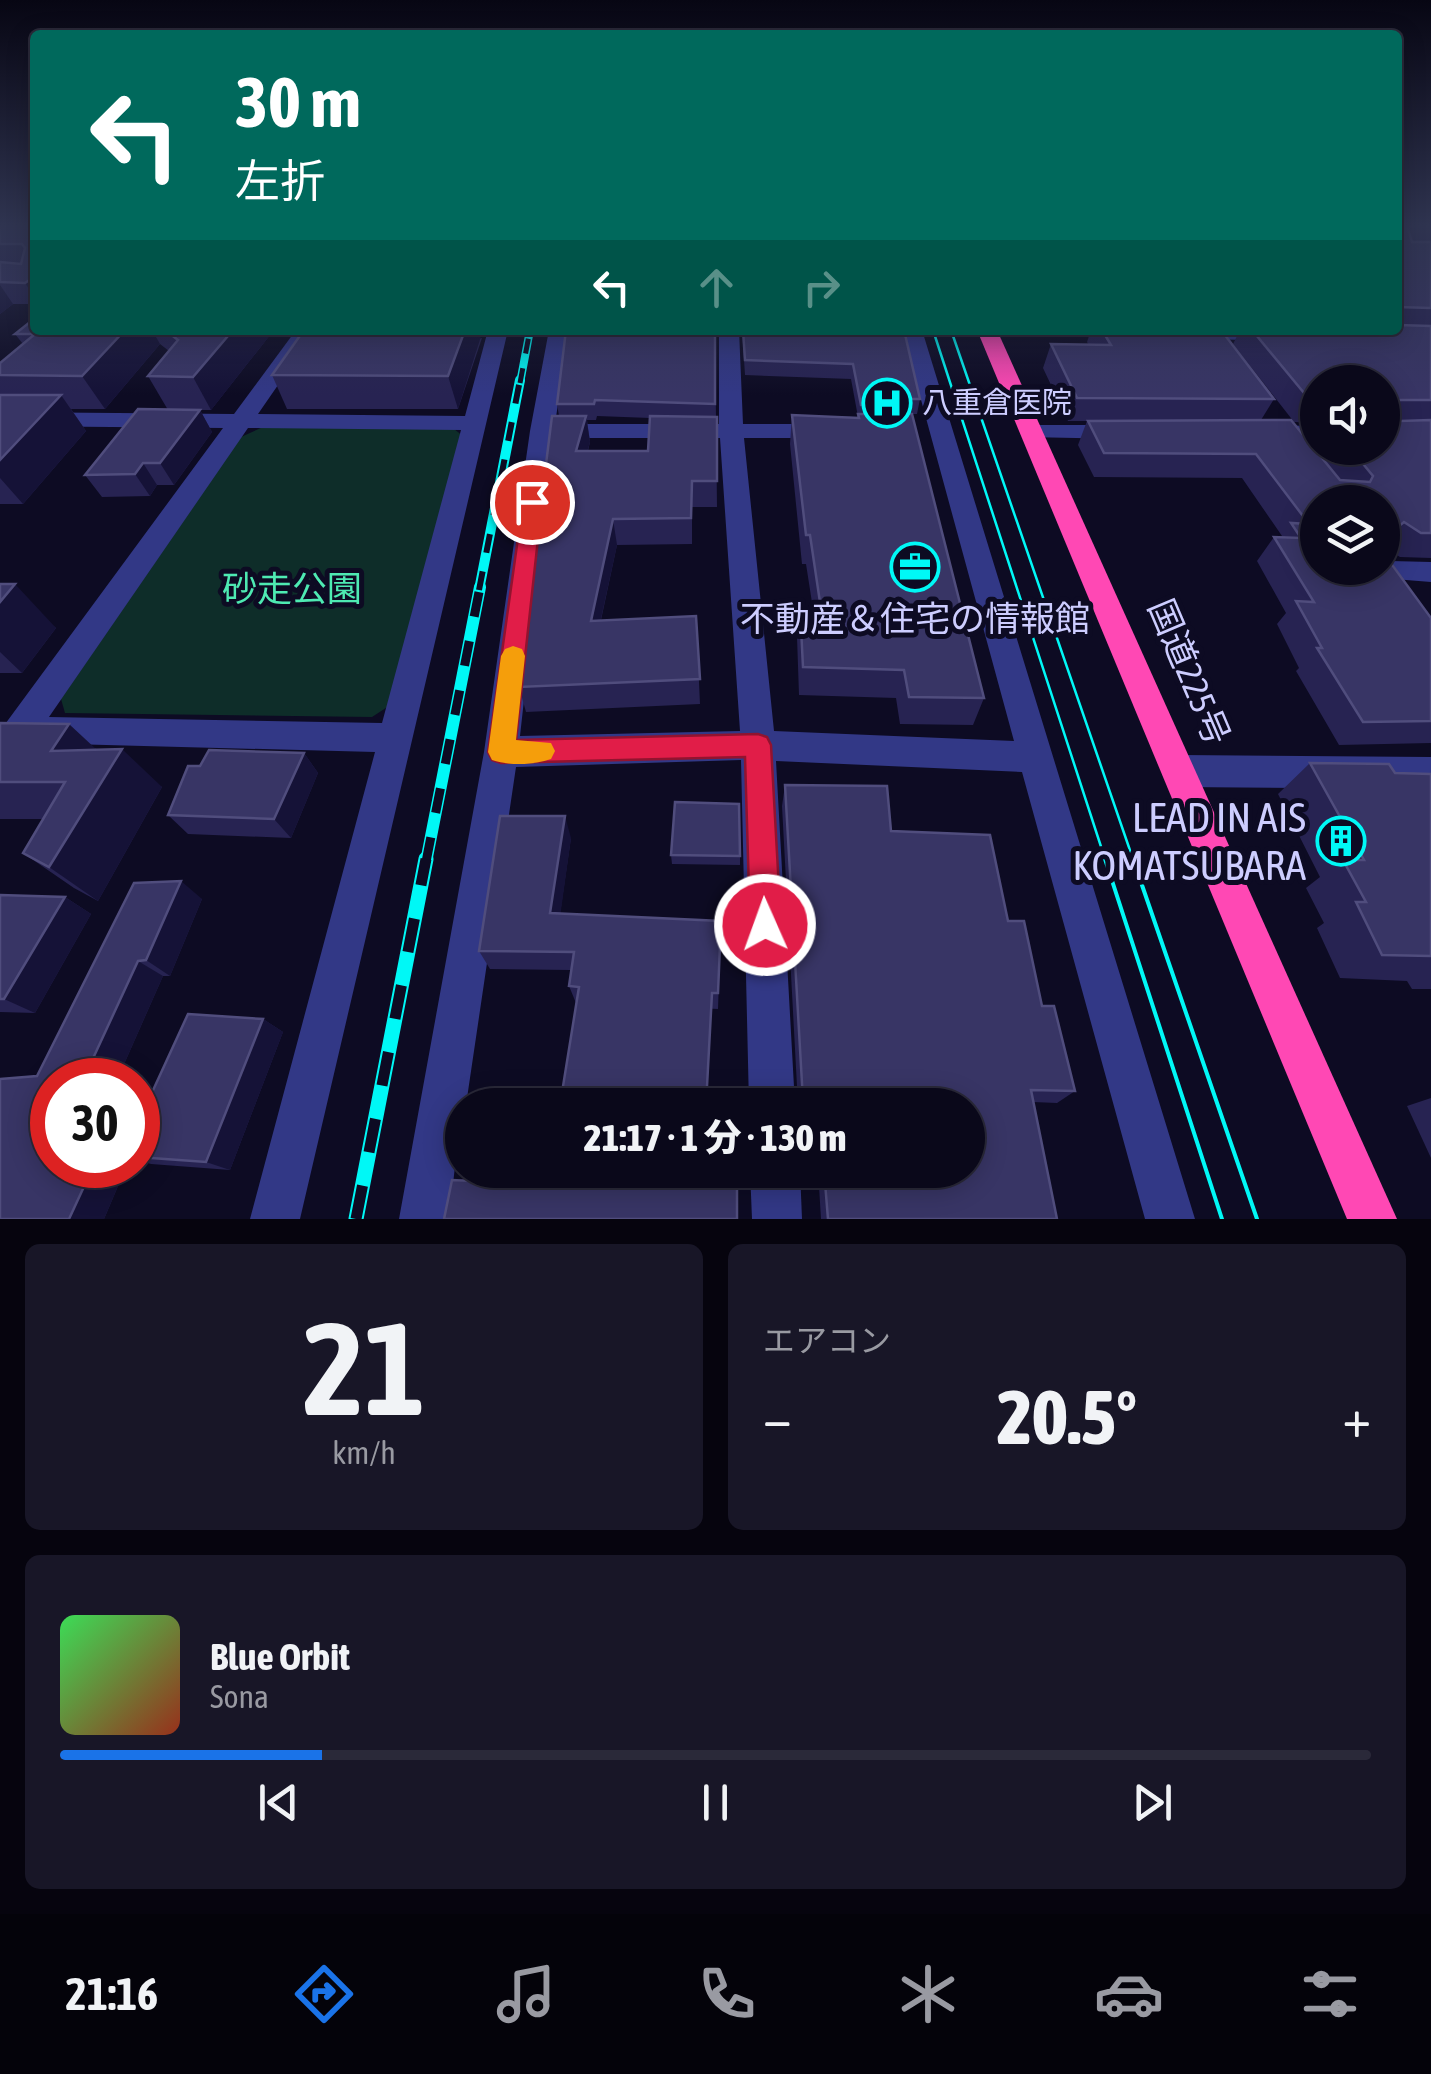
<!DOCTYPE html>
<html lang="ja">
<meta charset="utf-8">
<style>
body{margin:0;font-family:"Asap Condensed","Noto Sans JP",sans-serif;background:#181627;color:#f1f3f6;height:100vh;display:flex;flex-direction:column;font-size:38px;white-space:nowrap}
*{box-sizing:border-box;margin:0}
p{font-size:32px;color:#999aa2}
.icon{flex:none;width:55px;height:55px;fill:none;stroke:currentColor;stroke-width:2;stroke-linecap:round;stroke-linejoin:round}
.map{position:relative;height:1219px;overflow:hidden}
.drawer{display:flex;flex-direction:column;gap:25px;padding:25px;background:#06040e;flex:1}
.drawer>*{flex:none}
.guide{position:absolute;left:30px;top:30px;width:1372px;height:305px;border-radius:10px;box-shadow:0 5px 25px #0003,0 0 0 2px #2a2939;background:#00695c;color:#fff;overflow:hidden}
.controls{position:absolute;left:1300px;top:365px;display:grid;gap:20px}
.controls a{display:grid;place-items:center;width:100px;height:100px;border-radius:50%;background:#0a081a;box-shadow:0 5px 25px #0003,0 0 0 2px #2a2939;font-size:50px}
.speed{position:absolute;left:30px;top:1058px;display:flex;gap:20px;font-size:50px;font-weight:700;text-align:center}
.speed>*{display:grid;place-content:center;width:130px;height:130px;border-radius:50%;background:#0a081a;box-shadow:0 5px 25px #0003,0 0 0 2px #2a2939;line-height:1}
.speed .limit{border:15px solid #d22;background:#fff;color:#111}
.pin{position:absolute;display:grid;place-items:center;width:85px;height:85px;color:#fff;margin:-42px;border:5px solid #fff;border-radius:50%;box-shadow:0 2px 10px #0007}
.me{position:absolute;width:110px;margin:-55px;rotate:358deg;stroke-linejoin:round;filter:drop-shadow(0 0 8px #0008)}
.turn{display:flex;align-items:center;gap:35px;height:210px;padding:0 40px;font-size:45px}
.turn .icon{width:130px;height:130px;stroke-width:2.5}
.turn b{display:block;font-size:70px;line-height:85px}
.lanes{display:flex;align-items:center;height:95px;padding:0 40px;background:#0003;justify-content:center;gap:50px;direction:ltr}
.lanes .off{opacity:.35}
.big{font-size:75px;font-weight:800;line-height:1.1}
.drawer .card{flex:1;display:flex;flex-direction:column;justify-content:center;gap:15px;min-width:0;padding:0 35px;border-radius:15px;background:#181627}
.drawer .dial{align-items:center;gap:0}
.dial b{font-size:130px;line-height:1}
.song{display:flex;align-items:center;gap:30px}
.cover{width:120px;height:120px;border-radius:15px;background:linear-gradient(135deg,hsl(130 70% 55%),hsl(10 70% 35%))}
.played{height:10px;border-radius:5px;background:linear-gradient(90deg,#1a73e8 20%,#2a2939 20%)}
.keys{display:flex;justify-content:space-around;direction:ltr}
.heat{display:flex;justify-content:space-between;align-items:center;font-size:55px;direction:ltr}
.drawer .tiles{flex:1;display:grid;gap:25px;grid-template-columns:1fr 1fr}
.card:last-child{grid-column:span 2}
.trip{position:absolute;left:445px;top:1088px;width:540px;height:100px;border-radius:50px;background:#0a081a;box-shadow:0 5px 25px #0003,0 0 0 2px #2a2939;font-weight:800;line-height:100px;text-align:center}
.tabs{display:flex;height:160px;justify-content:space-around;align-items:center;background:#04030a;color:#999aa2}
.tabs .icon{width:70px;height:70px}
.tabs .current{color:#1a73e8}
.tabs b{font-size:45px;color:#f1f3f6}
.map>svg:first-child{display:block}
</style>
<div class="map">
<svg width="1431" height="1219" viewBox="0 0 1431 1219">
<rect width="100%" height="100%" fill="#0d0b23"/>
<path fill="#0e2d29" d="M263,427L454,429L463,436L392,704L372,717L65,713L61,699L241,437Z"/>
<g fill="none" stroke-linecap="round" stroke-linejoin="round">
<g fill="#323886" fill-rule="evenodd">
<path d="M296,330H316L258,414L465,416L488,330H508L300,1219H250L375,752L31,743L12,770L0,774V731L223,428L0,426V412L234,414ZM248,428L461,430L382,723L49,717Z"/>
<path d="M549,330H569L555,424H719V330H739L743,424H829L841,431L829,438H744L774,731L1014,741L902,330H922L1195,1219H1145L1022,772L776,761L795,1105H749L741,760L516,767L466,1105H462L449,1219H399L484,752L530,431ZM553,438H720L740,731L520,736Z"/>
<path d="M1201,330H1283L1288,335L1278,341L1209,339L1202,337Z"/>
<path d="M1034,425H1125L1137,432L1125,439L1026,437L1022,432Z"/>
<path d="M1261,425L1318,426V440L1253,437L1249,432Z"/>
<path d="M1391,561L1431,562V582L1381,578L1377,571Z"/>
<path d="M1180,755L1431,757V789L1180,787L1167,782L1162,771L1167,760Z"/>
<path d="M750,1170H800L802,1219H752Z"/>
</g>
<path fill="#ff48b4" fill-rule="evenodd" d="M977,330H997L1397,1219H1347Z"/>
<g stroke="#00f8f6" stroke-width="2.5">
<path d="M933,330L1106,862"/>
<path d="M951,330L1134,862"/>
</g>
<g stroke="#00f8f6" stroke-width="4">
<path d="M1105,859L1222,1219"/>
<path d="M1133,859L1257,1219"/>
</g>
<g stroke="#00f8f6" stroke-width="8">
<path id="rail-far3" d="M520,383L530,330"/>
</g>
<g stroke="#00f8f6" stroke-width="10">
<path id="rail-far2" d="M479,590L520,380"/>
</g>
<g stroke="#00f8f6" stroke-width="12">
<path id="rail-far1" d="M426,862L480,587"/>
</g>
<g stroke="#00f8f6" stroke-width="15">
<path id="rail" d="M356,1219L426,859"/>
</g>
<use href="#rail-far3" stroke="#0d0b23" stroke-width="5" stroke-dasharray="15" stroke-linecap="butt"/>
<use href="#rail-far2" stroke="#0d0b23" stroke-width="6" stroke-dasharray="19" stroke-linecap="butt"/>
<use href="#rail-far1" stroke="#0d0b23" stroke-width="9" stroke-dasharray="25" stroke-linecap="butt"/>
<use href="#rail" stroke="#0d0b23" stroke-width="11" stroke-dasharray="34" stroke-linecap="butt"/>
</g>
<g fill="#272352" fill-rule="evenodd">
<path d="M0,224H35V304H13L0,314Z"/>
<path d="M1398,224H1431V558L1400,557L1390,551L1386,555L1431,618V743L1339,745L1296,671L1299,668L1277,624L1286,613L1257,561L1274,537H1281L1282,536L1242,478L1094,477L1078,445L1087,421H1068L1043,368L1051,344L1089,345L1087,342L1091,330H1221L1274,399L1261,420L1328,466L1312,444L1318,435V448H1382V382H1318V423L1294,422L1233,344L1240,330H1398ZM1318,502H1382V568Z"/>
<path d="M35,330H274L211,410H168L148,376L169,351L160,344L105,409H71L86,431L23,504H0V363L23,344L15,334Z"/>
<path d="M715,330L717,507H692V544L617,545L601,620L696,616L700,704L526,712L519,687L549,503L544,480L559,416L557,404ZM597,416L650,418L648,451H588L590,442L587,420H596Z"/>
<path d="M742,330H904L920,399L917,414H912L984,698L973,725L900,724L896,698L799,695L797,637L800,608L813,609L806,564H802L790,444L792,415L858,417L851,379L745,375Z"/>
<path d="M482,338L458,409H287L272,375Z"/>
<path d="M200,410L212,432L174,485H157L150,496L102,497L85,475Z"/>
<path d="M0,584L56,628L22,673H0Z"/>
<path d="M0,723L97,749L162,787L98,901L74,888L23,853L43,819H0Z"/>
<path d="M304,753L318,773L291,838L188,834L168,815Z"/>
<path d="M1310,763L1395,773L1431,774V989H1412L1407,981L1340,978L1317,928L1324,923L1306,888L1320,877L1278,794Z"/>
<path d="M785,785L891,831L1008,921L1075,1091L1057,1103L1033,1102L1057,1219H821L818,1170H968V1105H798L782,806Z"/>
<path d="M571,838L560,914L721,921L718,1009L576,1003L569,986L571,970L490,969L479,951Z"/>
<path d="M671,855L740,856V865L672,864Z"/>
<path d="M134,883L202,899L170,976H163L117,1080H52V1165H127L104,1219H0L37,1076Z"/>
<path d="M0,895L65,897L91,914L35,1013L0,1012Z"/>
<path d="M263,1019L283,1032L230,1170L151,1164L138,1160V1123Z"/>
<path d="M1431,1098V1158L1407,1106Z"/>
</g>
<g fill="#151237">
<path d="M35,276V298L25,283Z"/>
<path d="M0,285L13,304L0,314Z"/>
<path d="M125,330H152L160,344L105,409L82,376Z"/>
<path d="M233,330H274L211,410L193,377Z"/>
<path d="M465,330H483L458,409L448,376Z"/>
<path d="M61,395L86,431L23,504L0,478V460Z"/>
<path d="M200,410L212,432L174,485L160,463Z"/>
<path d="M586,416L590,442L580,477L576,451Z"/>
<path d="M143,463L157,485L150,496L135,474Z"/>
<path d="M613,519L617,545L595,646L591,621Z"/>
<path d="M15,584L56,628L22,673L0,652V602Z"/>
<path d="M69,724L111,763L51,751Z"/>
<path d="M122,749L162,787L98,901L49,867Z"/>
<path d="M304,753L318,773L291,838L274,819Z"/>
<path d="M565,816L571,838L558,932L550,913Z"/>
<path d="M181,881L202,899L170,976L146,960Z"/>
<path d="M65,897L91,914L35,1013L4,999Z"/>
<path d="M138,961L163,976L117,1080H83Z"/>
<path d="M263,1019L283,1032L230,1170L206,1162Z"/>
<path d="M94,1165H127L104,1219H69Z"/>
</g>
<g fill="#383565" stroke="#504d7d" stroke-width="2.5">
<path d="M0,224H35V276L25,283L0,282V262L21,264L25,248L22,244H0Z"/>
<path d="M1398,224H1431L1411,225L1408,229L1412,242H1431V308L1398,307Z"/>
<path d="M35,318V330H125L82,376L0,375V363L35,334H15Z"/>
<path d="M1398,325L1431,326V400H1400L1396,403L1400,421L1431,420V533H1421L1404,522L1399,526V540L1382,541V502H1318V568H1382V551L1431,618V721L1363,722L1317,648H1322L1296,601L1314,602L1274,537L1301,538L1291,523L1309,524L1256,454L1104,453L1088,421L1291,420L1340,480L1370,482L1373,476L1350,448H1382V382H1318V399H1309L1252,330H1398Z"/>
<path d="M165,330H233L193,377L148,376L178,340Z"/>
<path d="M304,330H465L448,376L272,375Z"/>
<path d="M566,330H715V404L595,400L594,404H557Z"/>
<path d="M743,330H904L920,399H902L903,405H861L853,364L745,360Z"/>
<path d="M1102,330H1221L1274,399L1077,398L1051,344L1111,345Z"/>
<path d="M0,395H61L0,460Z"/>
<path d="M138,409L200,410L160,463H143L135,474L85,475Z"/>
<path d="M858,414H912L984,698L909,697L904,670L803,667L800,608L821,609L810,535H806L792,415L859,418Z"/>
<path d="M552,416H586L576,451H648L650,416L717,417V481H692L691,518L613,519L591,621L696,616L700,679L519,687L536,543L556,480H544Z"/>
<path d="M0,584H15L0,602Z"/>
<path d="M0,723L69,724L51,751L122,749L49,867L23,853L65,782H0Z"/>
<path d="M209,750L304,753L274,819L168,815L188,766H200Z"/>
<path d="M1310,763L1389,764L1395,773L1431,774V956L1382,955L1356,902H1366L1343,860H1364Z"/>
<path d="M785,785L887,786L891,831L990,835L1008,921H1024L1042,1006H1054L1075,1091L1031,1090L1057,1219H828L824,1170H968V1105H819V1102L803,1101Z"/>
<path d="M675,802L739,804L740,856L671,855Z"/>
<path d="M500,816H565L550,913L721,921L718,993H712L706,1105H560L579,987L569,986L574,952L479,951Z"/>
<path d="M181,881L146,960L138,961L83,1080H52V1165H94L69,1219H0V1079L37,1076L134,883Z"/>
<path d="M0,895L65,897L4,999H0Z"/>
<path d="M188,1014L263,1019L206,1162L138,1157V1123Z"/>
<path d="M551,1170H737V1219H444L452,1180L548,1184Z"/>
</g>
<linearGradient id="sky" x2="0" y2="1"><stop stop-color="#070613"/><stop offset="0.57" stop-color="#2f3450"/><stop offset="1" stop-color="#2f3450" stop-opacity="0"/></linearGradient>
<rect width="1431" height="395" fill="url(#sky)"/>
<path fill="#e11d48" stroke="#92132f" stroke-width="2.5" d="M532,495L542,502L516,740L758,734L767,737L771,745L781,925L776,936L765,940L754,936L750,925L745,757L501,763L492,760L488,752L523,502Z"/>
<path fill="#f59e0b" d="M513,646L522,649L525,656L516,740L551,743L555,751L551,759C534,765 509,766 492,760L488,752L501,656L505,649Z"/>
<defs>
<g id="hospital-ring" transform="scale(2.5)"><circle r="9.5" fill="#0d0b23" stroke="#00f8f6" stroke-width="1.5"/><path d="M-5-5h3v3.5h4V-5h3V5h-3V1.5h-4V5h-3Z" fill="#00f8f6"/></g>
<g id="office-ring" transform="scale(2.5)"><circle r="9.5" fill="#0d0b23" stroke="#00f8f6" stroke-width="1.5"/><path d="M-6-3h4V-5.5h4V-3h4V5H-6ZM-1-4.5V-3h2v-1.5ZM-6 0V1H6V0Z" fill="#00f8f6"/></g>
<g id="building-ring" transform="scale(2.5)"><circle r="9.5" fill="#0d0b23" stroke="#00f8f6" stroke-width="1.5"/><path d="M-4-6H4V6H1V3H-1V6H-4ZM-2.5-4.3h1.7v1.8h-1.7ZM.8-4.3h1.7v1.8H.8ZM-2.5-1h1.7V.8h-1.7ZM.8-1h1.7V.8H.8Z" fill="#00f8f6"/></g>
</defs>
<g fill-rule="evenodd">
<use href="#hospital-ring" x="887" y="403"/>
<use href="#office-ring" x="915" y="567"/>
<use href="#building-ring" x="1341" y="841"/>
</g>
<g text-anchor="middle" stroke-width="10" stroke-linejoin="round" paint-order="stroke">
<g font-size="30" fill="#cdcdff" stroke="#0d0b23" text-anchor="start">
<text x="922" y="413">八重倉医院</text>
</g>
<g font-size="35" fill="#4eeab2" stroke="#0d0b23">
<text x="292" y="601">砂走公園</text>
</g>
<g font-size="35" fill="#cdcdff" stroke="#0d0b23">
<text x="915" y="631">不動産＆住宅の情報館</text>
</g>
<g font-size="35" fill="#cdcdff" stroke="#0d0b23">
<text transform="translate(1189 672) rotate(67)" y="12">国道225号</text>
</g>
<g font-size="42" fill="#cdcdff" stroke="#0d0b23" text-anchor="end">
<text x="1306" y="832">LEAD IN AIS<tspan x="1306" dy="48">KOMATSUBARA</tspan></text>
</g>
</g>
</svg>
<div class="controls">
<a><svg class="icon" aria-label="sound" viewBox="0 0 24 24"><path d="M4 9h4l5-4v14l-5-4H4zM17 9q2 3 0 6"/></svg></a>
<a><svg class="icon" aria-label="layers" viewBox="0 0 24 24"><path d="M12 4l9 5-9 5-9-5zM3 14l9 5 9-5"/></svg></a>
</div>
<div class="speed"><div class="limit">30</div></div>
<div class="pin" style="left:532px;top:502px;background:#d93025"><svg class="icon" aria-label="arrive" viewBox="0 0 24 24"><path d="M6 21V4h12l-3 4 3 4H6"/></svg></div>
<svg class="me" style="left:765px;top:925px" viewBox="-20 -20 40 40"><circle r="17" fill="#e11d48" stroke="#fff" stroke-width="3"/><path d="M0-11L8 9 0 5-8 9z" fill="#fff"/></svg>
<div class="trip">21:17 · 1 分 · 130 m</div>
<div class="guide">
<div class="turn"><svg class="icon" aria-label="left" viewBox="0 0 24 24"><path d="M17 20v-9H6M10 6l-5 5 5 5"/></svg><div><b>30 m</b>左折</div></div>
<div class="lanes"><svg class="icon" aria-label="left" viewBox="0 0 24 24"><path d="M17 20v-9H6M10 6l-5 5 5 5"/></svg><svg class="icon off" aria-label="ahead" viewBox="0 0 24 24"><path d="M12 20V5M6 11l6-6 6 6"/></svg><svg class="icon off" aria-label="right" viewBox="0 0 24 24"><path d="M7 20v-9h11M14 6l5 5-5 5"/></svg></div>
</div>
</div>
<section class="drawer">
<div class="tiles">
<div class="card dial"><b>21</b><p>km/h</p></div>
<div class="card"><p>エアコン</p>
<div class="heat"><a>−</a><b class="big">20.5°</b><a>+</a></div>
</div>
<div class="card">
<div class="song"><i class="cover"></i><div><b>Blue Orbit</b><p>Sona</p></div></div>
<div class="played"></div>
<div class="keys"><svg class="icon" aria-label="previous" viewBox="0 0 24 24"><path d="M18 5L8 12l10 7zM5 5v14"/></svg><svg class="icon" aria-label="pause" viewBox="0 0 24 24"><path d="M8 5v14M16 5v14"/></svg><svg class="icon" aria-label="next" viewBox="0 0 24 24"><path d="M6 5l10 7-10 7zM19 5v14"/></svg></div>
</div>
</div>
</section>
<nav class="tabs">
<b>21:16</b>
<svg class="icon current" aria-label="directions" viewBox="0 0 24 24"><path d="M12 3l9 9-9 9-9-9zM9 14v-3h6M13 9l2 2-2 2"/></svg>
<svg class="icon" aria-label="music" viewBox="0 0 24 24"><path d="M9 18V5l10-2v13"/><circle cx="6" cy="18" r="3"/><circle cx="16" cy="16" r="3"/></svg>
<svg class="icon" aria-label="phone" viewBox="0 0 24 24"><path d="M5 4h4l2 5-3 2q2 4 5 5l2-3 5 2v4C11 20 4 13 5 4z"/></svg>
<svg class="icon" aria-label="climate" viewBox="0 0 24 24"><path d="M12 3v18M4 7l16 10M4 17L20 7"/></svg>
<svg class="icon" aria-label="car" viewBox="0 0 24 24"><path d="M5 17H2v-5l4-1 3-4h7l3 4 3 1v5h-3M9 17h6M6 11h13"/><circle cx="7" cy="17" r="2"/><circle cx="17" cy="17" r="2"/></svg>
<svg class="icon" aria-label="filters" viewBox="0 0 24 24"><path d="M4 7h16M4 17h16"/><circle cx="9" cy="7" r="2"/><circle cx="15" cy="17" r="2"/></svg>
</nav>
